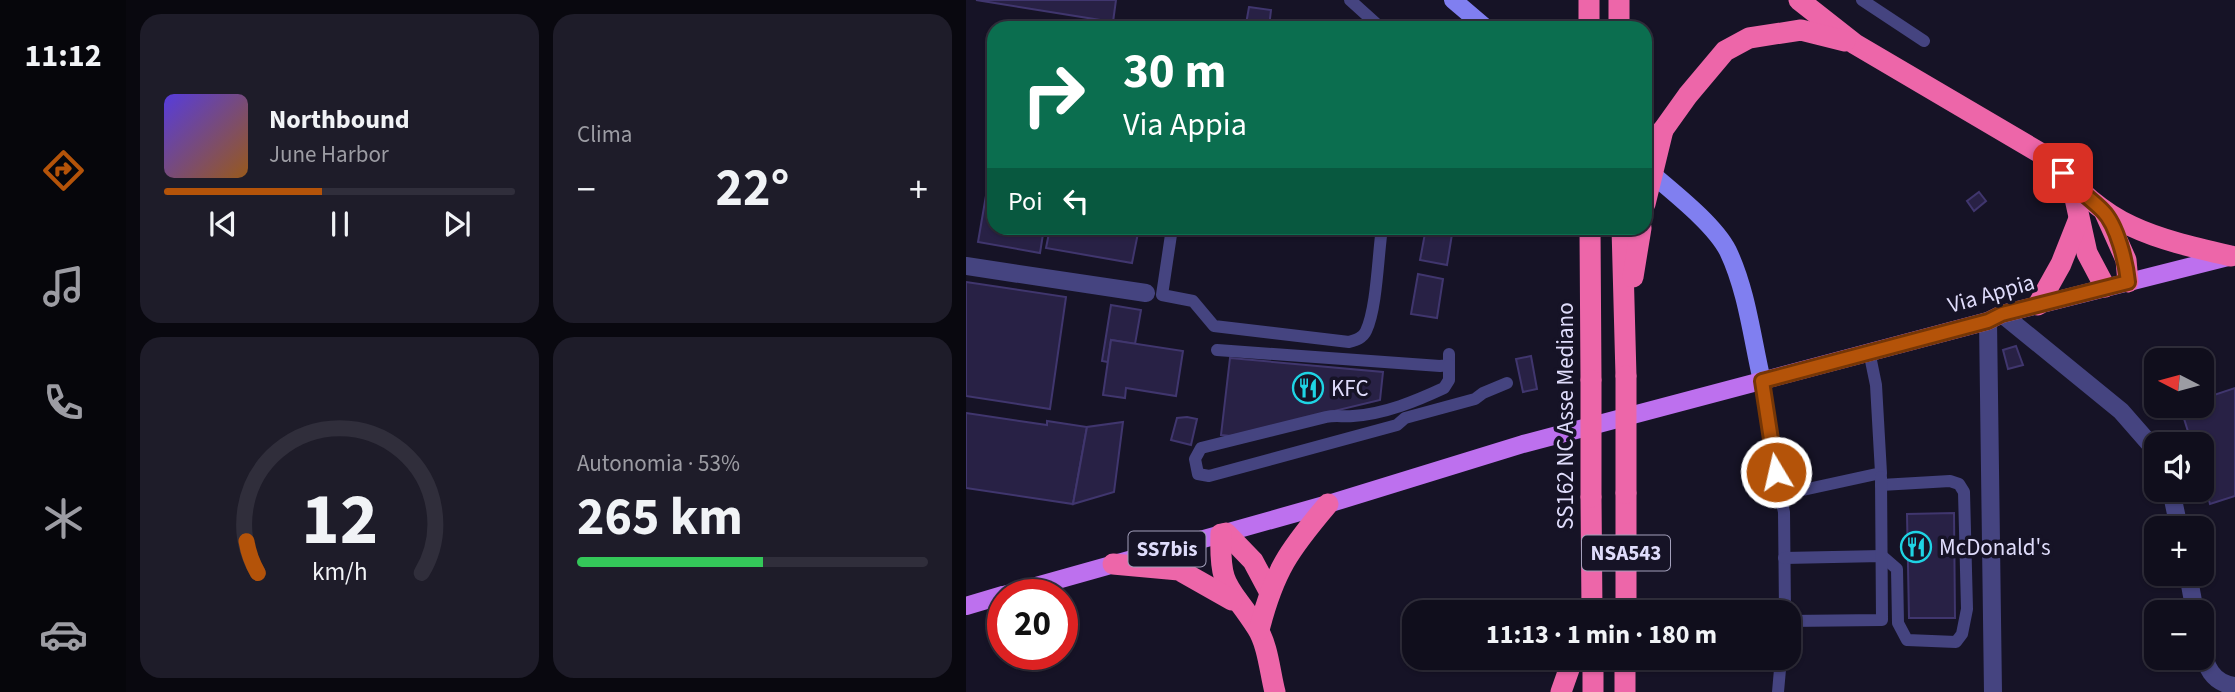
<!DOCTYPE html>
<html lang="it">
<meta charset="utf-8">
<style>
body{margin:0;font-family:"Source Sans 3",sans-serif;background:#1e1c29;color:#f1f3f6;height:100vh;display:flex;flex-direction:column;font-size:26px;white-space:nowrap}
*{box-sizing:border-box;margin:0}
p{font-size:23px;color:#9c9ca3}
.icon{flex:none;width:38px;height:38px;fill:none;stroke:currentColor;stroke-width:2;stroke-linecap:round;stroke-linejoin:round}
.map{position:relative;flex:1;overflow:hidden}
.sheet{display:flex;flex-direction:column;gap:14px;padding:14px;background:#09080f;width:840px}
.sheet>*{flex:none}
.banner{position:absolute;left:21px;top:21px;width:665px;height:214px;border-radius:21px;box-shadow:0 2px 5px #0004,0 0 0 2px #302e3b;background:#0b6e4f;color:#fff;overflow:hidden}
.needle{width:46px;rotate:276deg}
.controls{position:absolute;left:1178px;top:348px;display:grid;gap:14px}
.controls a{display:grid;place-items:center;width:70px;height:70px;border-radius:14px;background:#100e1c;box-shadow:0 2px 5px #0004,0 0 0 2px #302e3b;font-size:35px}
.speed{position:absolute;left:21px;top:579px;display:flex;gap:14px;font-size:35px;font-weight:700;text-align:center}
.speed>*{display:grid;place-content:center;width:91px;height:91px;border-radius:50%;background:#100e1c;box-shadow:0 2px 5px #0004,0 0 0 2px #302e3b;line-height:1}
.speed .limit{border:10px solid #d22;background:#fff;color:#111}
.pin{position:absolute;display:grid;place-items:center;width:60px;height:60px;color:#fff;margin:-30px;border-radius:14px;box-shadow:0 4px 10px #0006}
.me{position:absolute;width:77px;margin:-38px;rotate:351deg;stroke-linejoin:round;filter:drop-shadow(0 0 5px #0008)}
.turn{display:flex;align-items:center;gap:24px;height:147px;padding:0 21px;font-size:32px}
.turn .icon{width:91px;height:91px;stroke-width:2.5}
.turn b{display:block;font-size:49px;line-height:60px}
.then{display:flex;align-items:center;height:66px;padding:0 21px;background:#0003;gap:14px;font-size:26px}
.big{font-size:52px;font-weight:700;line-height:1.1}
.sheet .card{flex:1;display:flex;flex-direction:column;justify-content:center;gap:10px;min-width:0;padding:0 24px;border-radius:21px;background:#1e1c29}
.sheet .dial{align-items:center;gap:0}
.dial svg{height:182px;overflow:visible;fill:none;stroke:#302e3b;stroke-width:7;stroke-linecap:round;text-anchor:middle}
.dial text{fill:#f1f3f6;stroke:none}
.song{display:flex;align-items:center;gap:21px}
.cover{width:84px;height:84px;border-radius:10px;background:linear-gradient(135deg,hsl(250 70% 55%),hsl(30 70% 35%))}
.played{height:7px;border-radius:4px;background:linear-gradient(90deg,#b45309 45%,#302e3b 45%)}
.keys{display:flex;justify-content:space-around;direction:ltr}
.heat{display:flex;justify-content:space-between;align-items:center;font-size:38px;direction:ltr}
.charge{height:10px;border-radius:5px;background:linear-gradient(90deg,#34c759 53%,#302e3b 0)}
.sheet .tiles{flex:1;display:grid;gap:14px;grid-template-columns:repeat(2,1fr)}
.trip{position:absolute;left:436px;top:600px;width:399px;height:70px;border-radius:21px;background:#100e1c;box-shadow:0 2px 5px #0004,0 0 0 2px #302e3b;font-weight:700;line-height:70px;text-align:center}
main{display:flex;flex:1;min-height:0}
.dock{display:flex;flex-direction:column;width:126px;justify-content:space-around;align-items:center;background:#06060b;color:#9c9ca3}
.dock .icon{width:49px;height:49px}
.dock .selected{color:#b45309}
.dock b{font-size:32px;color:#f1f3f6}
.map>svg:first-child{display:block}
</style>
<main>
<nav class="dock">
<b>11:12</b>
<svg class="icon selected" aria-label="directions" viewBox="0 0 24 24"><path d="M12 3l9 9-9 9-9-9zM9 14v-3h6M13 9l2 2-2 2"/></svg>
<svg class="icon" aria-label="music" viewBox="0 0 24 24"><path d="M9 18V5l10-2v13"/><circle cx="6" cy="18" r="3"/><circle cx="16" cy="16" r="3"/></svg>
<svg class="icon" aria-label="phone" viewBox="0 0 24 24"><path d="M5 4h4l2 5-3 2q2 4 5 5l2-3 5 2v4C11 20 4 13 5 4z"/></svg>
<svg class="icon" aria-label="climate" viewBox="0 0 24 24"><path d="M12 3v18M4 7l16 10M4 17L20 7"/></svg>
<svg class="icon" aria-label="car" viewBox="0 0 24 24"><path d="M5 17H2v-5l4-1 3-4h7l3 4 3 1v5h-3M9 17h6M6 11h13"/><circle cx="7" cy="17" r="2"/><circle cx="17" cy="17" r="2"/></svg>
</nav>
<section class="sheet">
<div class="tiles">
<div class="card">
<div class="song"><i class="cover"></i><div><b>Northbound</b><p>June Harbor</p></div></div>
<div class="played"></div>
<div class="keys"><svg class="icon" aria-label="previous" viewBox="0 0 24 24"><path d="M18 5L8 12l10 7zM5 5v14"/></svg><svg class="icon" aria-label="pause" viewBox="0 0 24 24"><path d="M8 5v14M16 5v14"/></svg><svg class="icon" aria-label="next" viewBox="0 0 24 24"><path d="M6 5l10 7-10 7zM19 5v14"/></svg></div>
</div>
<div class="card"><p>Clima</p>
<div class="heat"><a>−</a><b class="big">22°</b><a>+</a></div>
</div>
<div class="card dial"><svg viewBox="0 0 100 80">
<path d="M14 69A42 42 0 1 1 86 69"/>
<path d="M14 69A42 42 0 0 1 9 55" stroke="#b45309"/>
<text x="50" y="56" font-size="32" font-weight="700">12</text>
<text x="50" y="72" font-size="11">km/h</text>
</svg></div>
<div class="card"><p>Autonomia · 53%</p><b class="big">265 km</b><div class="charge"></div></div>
</div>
</section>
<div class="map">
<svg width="1269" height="692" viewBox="0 0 1269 692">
<rect width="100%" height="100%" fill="#161326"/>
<g fill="#282145" stroke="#40366e" stroke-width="2">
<path d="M10,0H150L147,22Z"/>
<path d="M283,7L305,10L303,27L280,24Z"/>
<path d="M22,184L28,185V228H78L74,253L12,242Z"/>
<path d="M1013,192L1020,201L1008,211L1001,201Z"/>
<path d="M84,228H173L166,263L80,248Z"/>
<path d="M460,228H487L481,265L454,260Z"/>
<path d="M452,274L477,279L471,318L445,314Z"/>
<path d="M0,282L100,297L84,409L0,396Z"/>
<path d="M145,305L175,310L169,344L145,340L142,362L136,361Z"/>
<path d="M145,340L217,351L210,396L160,388L159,398L137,395Z"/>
<path d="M1050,346L1057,365L1042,369L1037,350Z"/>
<path d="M565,356L571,389L557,392L550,359Z"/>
<path d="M264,358L417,372L414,400L265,436L255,435Z"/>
<path d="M1269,388V496L1244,504L1236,475V444H1226L1214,406H1236V399Z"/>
<path d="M0,413L81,425V421L121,427L107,504L0,488Z"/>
<path d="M221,417L231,419L225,445L205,440L211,418Z"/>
<path d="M157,422L148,492L107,504L121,427Z"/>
<path d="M988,513L989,618H943L941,514Z"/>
</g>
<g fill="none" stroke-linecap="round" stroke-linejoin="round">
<g stroke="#454480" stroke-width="12">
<path d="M384,0L415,28"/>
<path d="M896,0L958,41"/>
<path d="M206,228L196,295L227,301L248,326L383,342C390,340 397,338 400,331C411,308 412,254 416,228"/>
<path d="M251,350L474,366L483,365V354"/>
<path d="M483,365V380L478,388C450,401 419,414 387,416C378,417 369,415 360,417L235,448L229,459L232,474L243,476L431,425L439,418L509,399L517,393L541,383"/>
<path d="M796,381L814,495L915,473L910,385L903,351"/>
<path d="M814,495L818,512L819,612"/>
<path d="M818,558L916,556L931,569L932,623L941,640L990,642L996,634L1001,609L998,492L993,484L984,481L915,485"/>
<path d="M822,621L916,620L915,477"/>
<path d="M812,692L815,658"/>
</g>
<g stroke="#454480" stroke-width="18">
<path d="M0,266L180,293"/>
<path d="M1036,314L1155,411L1183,443L1190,455"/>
<path d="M1022,321L1027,692"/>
<path d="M1205,490L1213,528"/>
<path d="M1222,574L1229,612"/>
<path d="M1236,646C1239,666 1246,683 1269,686"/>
</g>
<g stroke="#807ff0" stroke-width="18">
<path d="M487,0L520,28"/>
<path d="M679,168C703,189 748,223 762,251C781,291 786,338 796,381"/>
</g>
<g stroke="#bd70ee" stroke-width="18">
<path d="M38,595L362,504L557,444L1022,321L1036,314L1266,256"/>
<path d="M0,606L37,595"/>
</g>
<g stroke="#ed66a9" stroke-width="21">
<path d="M623,0V28"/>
<path d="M653,0V28"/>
<path d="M833,0L889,44L1088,161C1138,227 1187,238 1265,256"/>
<path d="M697,130L722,95L759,51L783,38L835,30L879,41"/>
<path d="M1106,185L1121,253L1139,287"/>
<path d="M1139,213L1160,260L1162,282"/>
<path d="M624,228L625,380"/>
<path d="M656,228L660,376"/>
<path d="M667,277L675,228"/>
<path d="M1072,305L1095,264L1112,221"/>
<path d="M625,497L626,612"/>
<path d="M260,533L287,561L303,591"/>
<path d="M255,534C253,591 264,585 291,628C302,645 304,673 309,692"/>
<path d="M147,564L213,570L266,600"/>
<path d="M660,612V493"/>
<path d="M293,630C308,571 323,550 362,504"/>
<path d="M627,658V692"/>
<path d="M595,692L607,658"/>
<path d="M659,692V658"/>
</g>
<g stroke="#ed66a9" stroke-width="21">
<path d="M679,204L697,130"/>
<path d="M660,376V493"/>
<path d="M625,380V497"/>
</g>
</g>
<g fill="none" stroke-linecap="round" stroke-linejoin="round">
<g stroke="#753606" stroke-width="18">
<path id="route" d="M810,472L796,381L1022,321L1036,314L1162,282C1160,262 1151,225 1137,211C1123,197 1108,188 1097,173"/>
</g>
<use href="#route" stroke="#b45309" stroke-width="12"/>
</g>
<defs>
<g id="restaurant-ring" transform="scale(1.575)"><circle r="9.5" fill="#161326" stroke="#1fd4e4" stroke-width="1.5"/><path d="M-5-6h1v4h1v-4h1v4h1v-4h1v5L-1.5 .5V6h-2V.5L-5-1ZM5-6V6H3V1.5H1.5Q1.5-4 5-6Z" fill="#1fd4e4"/></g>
</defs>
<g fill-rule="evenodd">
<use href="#restaurant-ring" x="342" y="388"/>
<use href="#restaurant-ring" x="950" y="547"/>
</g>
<g text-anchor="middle" stroke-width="7" stroke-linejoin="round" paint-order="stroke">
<g fill="#161326" stroke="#a3a0bb" stroke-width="2">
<rect x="162.5" y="531.5" width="77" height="35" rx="5"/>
<rect x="616" y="535.5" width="88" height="35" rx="5"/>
</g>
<g font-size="21" font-weight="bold" fill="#dfdcfb">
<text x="201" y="556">SS7bis</text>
<text x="660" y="560">NSA543</text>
</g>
<g font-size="23" fill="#dfdcfb" stroke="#161326">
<text transform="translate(1025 293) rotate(-16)" y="8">Via Appia</text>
<text transform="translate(599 416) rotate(-90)" y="8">SS162 NC Asse Mediano</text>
</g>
<g font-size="23" fill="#dfdcfb" stroke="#161326" text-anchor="start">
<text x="365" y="396">KFC</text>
<text x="973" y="555">McDonald's</text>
</g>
</g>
</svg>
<div class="controls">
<a><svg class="needle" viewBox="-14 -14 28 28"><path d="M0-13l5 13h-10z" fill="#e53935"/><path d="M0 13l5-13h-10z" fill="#9c9ca3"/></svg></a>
<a><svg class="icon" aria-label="sound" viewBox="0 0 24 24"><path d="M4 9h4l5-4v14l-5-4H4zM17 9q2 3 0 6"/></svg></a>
<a>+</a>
<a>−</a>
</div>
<div class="speed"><div class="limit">20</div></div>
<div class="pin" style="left:1097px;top:173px;background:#d93025"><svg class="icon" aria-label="arrive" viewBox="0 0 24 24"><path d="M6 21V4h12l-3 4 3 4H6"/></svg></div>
<svg class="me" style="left:810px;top:472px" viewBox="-20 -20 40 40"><circle r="17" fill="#b45309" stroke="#fff" stroke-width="3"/><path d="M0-11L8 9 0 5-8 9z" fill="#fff"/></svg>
<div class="trip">11:13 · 1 min · 180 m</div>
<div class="banner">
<div class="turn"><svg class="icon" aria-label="right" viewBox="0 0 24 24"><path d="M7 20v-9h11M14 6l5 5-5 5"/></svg><div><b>30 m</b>Via Appia</div></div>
<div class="then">Poi<svg class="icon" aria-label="left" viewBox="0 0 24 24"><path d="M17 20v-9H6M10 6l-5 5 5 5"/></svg></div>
</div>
</div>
</main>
